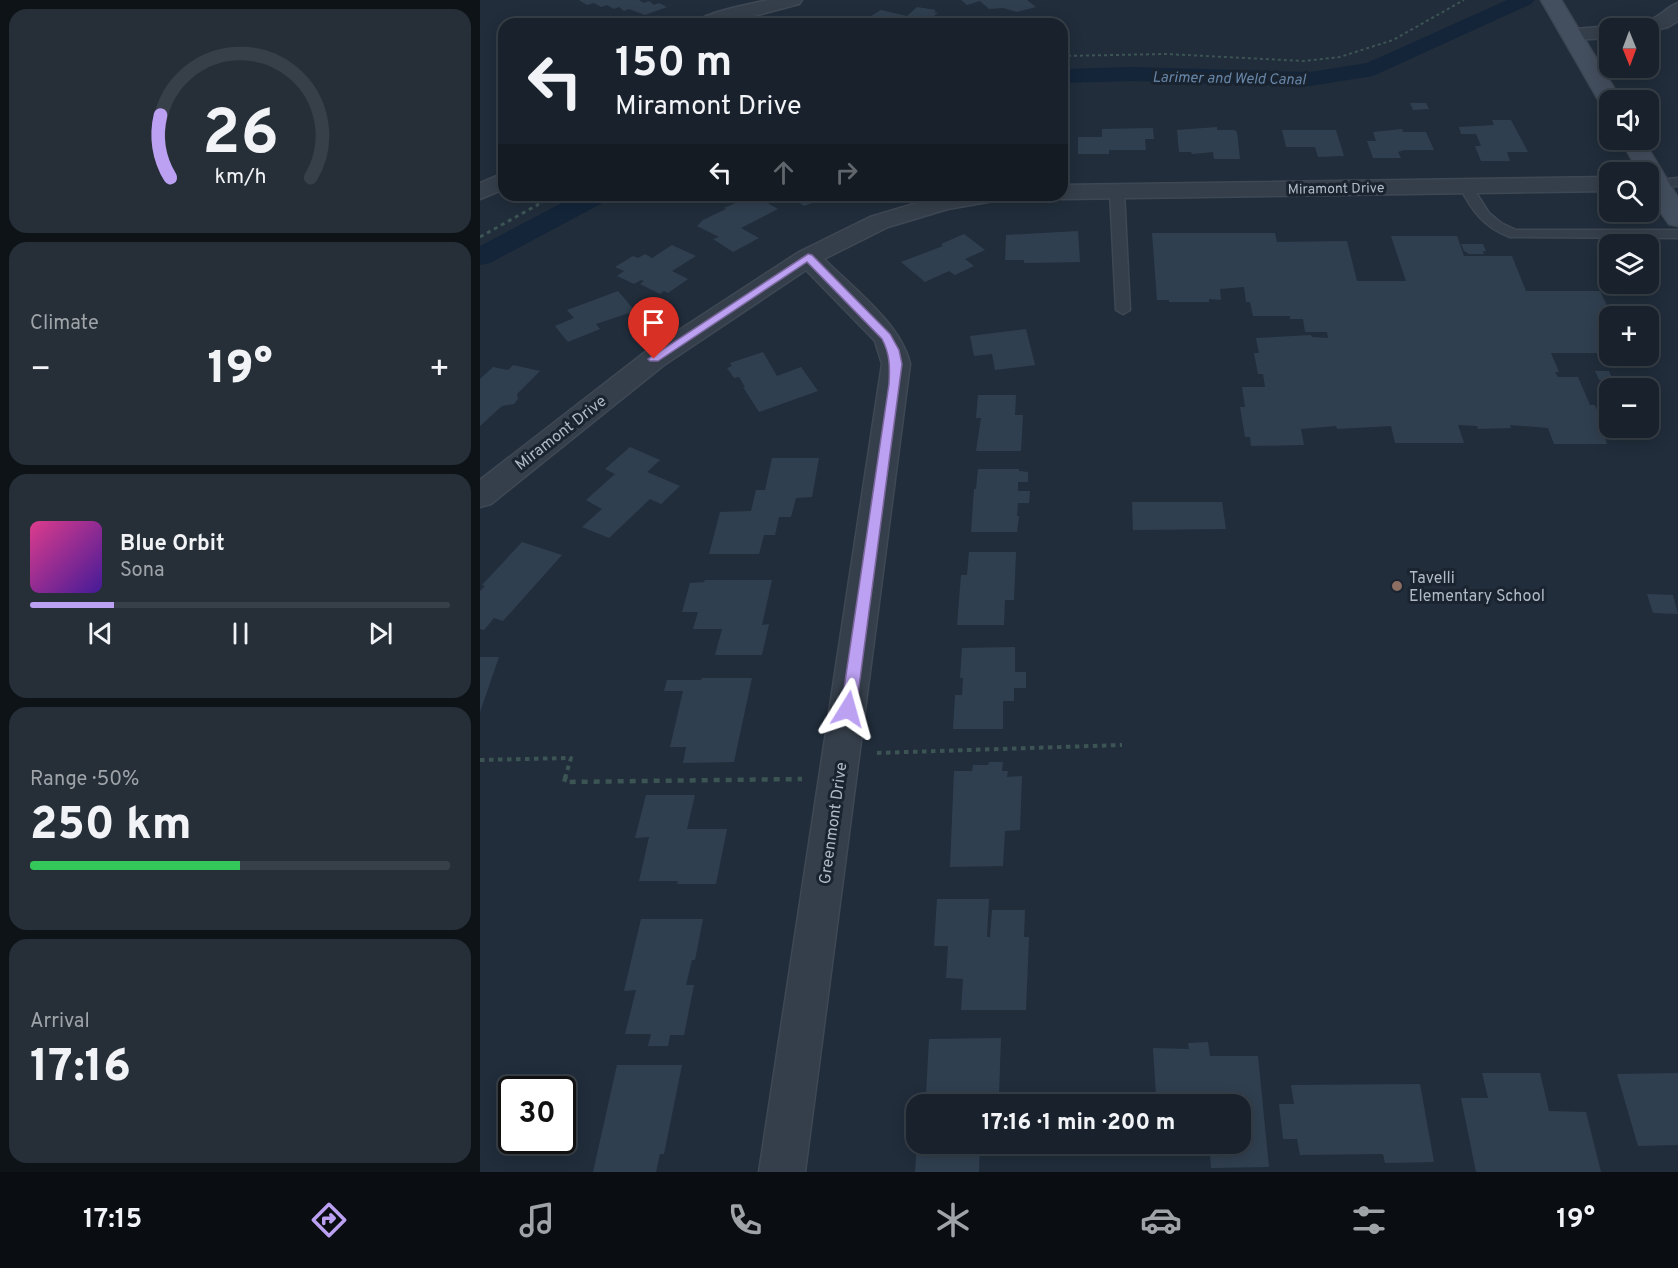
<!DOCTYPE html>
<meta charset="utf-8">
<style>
body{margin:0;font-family:Overpass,sans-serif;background:#262f38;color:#f1f3f6;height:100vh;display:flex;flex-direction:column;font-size:22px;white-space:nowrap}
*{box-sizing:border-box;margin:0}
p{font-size:20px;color:#9fa4a9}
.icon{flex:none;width:33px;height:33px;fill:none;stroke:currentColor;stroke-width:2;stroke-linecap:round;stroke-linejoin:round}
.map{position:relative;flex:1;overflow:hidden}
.panel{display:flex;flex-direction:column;gap:9px;padding:9px;background:#0e1318;width:480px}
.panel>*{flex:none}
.hud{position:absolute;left:18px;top:18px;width:570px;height:183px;border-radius:18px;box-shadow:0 3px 15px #0003,0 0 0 2px #373f48;background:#19222c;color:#f1f3f6;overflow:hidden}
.needle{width:39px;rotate:179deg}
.buttons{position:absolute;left:1119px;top:18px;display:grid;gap:12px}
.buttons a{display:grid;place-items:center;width:60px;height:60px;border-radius:12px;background:#19222c;box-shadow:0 3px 15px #0003,0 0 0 2px #373f48;font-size:30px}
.speed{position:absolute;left:18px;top:1076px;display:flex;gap:12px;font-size:30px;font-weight:700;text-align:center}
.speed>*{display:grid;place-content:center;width:78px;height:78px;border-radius:50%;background:#19222c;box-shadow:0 3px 15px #0003,0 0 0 2px #373f48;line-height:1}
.speed .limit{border:3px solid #111;border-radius:9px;background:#fff;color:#111}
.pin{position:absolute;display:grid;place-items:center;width:51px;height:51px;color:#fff;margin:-62px -26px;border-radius:50% 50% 50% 0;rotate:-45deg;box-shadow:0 0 6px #0007}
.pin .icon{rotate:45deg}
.me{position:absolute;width:66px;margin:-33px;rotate:8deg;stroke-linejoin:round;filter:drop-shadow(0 0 4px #0008)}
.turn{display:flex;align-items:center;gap:21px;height:126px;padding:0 18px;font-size:27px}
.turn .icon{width:78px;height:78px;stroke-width:2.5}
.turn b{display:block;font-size:42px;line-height:51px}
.lanes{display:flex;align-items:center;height:57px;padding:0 18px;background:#0003;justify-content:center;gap:30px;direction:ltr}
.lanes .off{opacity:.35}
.big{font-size:45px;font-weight:800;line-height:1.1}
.panel .widget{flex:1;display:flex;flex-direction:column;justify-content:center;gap:9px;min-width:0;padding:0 21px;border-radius:18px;background:#262f38}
.panel .dial{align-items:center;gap:0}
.dial svg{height:156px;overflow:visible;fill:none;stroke:#373f48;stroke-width:7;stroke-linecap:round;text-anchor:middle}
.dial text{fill:#f1f3f6;stroke:none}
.song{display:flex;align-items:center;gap:18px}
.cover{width:72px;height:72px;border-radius:9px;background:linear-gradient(135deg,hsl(330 70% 55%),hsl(260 70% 35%))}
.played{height:6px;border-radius:3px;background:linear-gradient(90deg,#bca0f2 20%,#373f48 20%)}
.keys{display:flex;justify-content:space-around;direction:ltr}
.heat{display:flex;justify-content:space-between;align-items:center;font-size:33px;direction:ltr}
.charge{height:9px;border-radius:4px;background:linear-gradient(90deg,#34c759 50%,#373f48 0)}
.trip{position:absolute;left:426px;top:1094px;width:345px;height:60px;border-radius:18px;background:#19222c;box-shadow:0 3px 15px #0003,0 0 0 2px #373f48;font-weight:800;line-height:60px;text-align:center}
.tabs{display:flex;height:96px;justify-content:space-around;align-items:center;background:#0a0e12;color:#9fa4a9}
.tabs .icon{width:42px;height:42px}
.tabs .current{color:#bca0f2}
.tabs b{font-size:27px;color:#f1f3f6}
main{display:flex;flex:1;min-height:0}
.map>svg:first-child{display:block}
</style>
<main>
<section class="panel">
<div class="widget dial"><svg viewBox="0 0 100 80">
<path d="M14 69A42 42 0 1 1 86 69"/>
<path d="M14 69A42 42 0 0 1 9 37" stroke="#bca0f2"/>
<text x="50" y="56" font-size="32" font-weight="700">26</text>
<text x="50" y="72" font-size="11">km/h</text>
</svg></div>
<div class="widget"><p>Climate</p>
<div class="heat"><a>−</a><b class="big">19°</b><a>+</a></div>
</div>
<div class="widget">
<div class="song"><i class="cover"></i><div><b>Blue Orbit</b><p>Sona</p></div></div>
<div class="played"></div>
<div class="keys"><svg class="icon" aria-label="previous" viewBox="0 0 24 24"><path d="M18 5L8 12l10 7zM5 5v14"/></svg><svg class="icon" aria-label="pause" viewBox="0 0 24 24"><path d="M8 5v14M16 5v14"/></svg><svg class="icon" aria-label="next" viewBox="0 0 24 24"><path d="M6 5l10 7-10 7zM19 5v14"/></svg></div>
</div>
<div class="widget"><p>Range · 50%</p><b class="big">250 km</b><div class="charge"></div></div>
<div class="widget"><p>Arrival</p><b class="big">17:16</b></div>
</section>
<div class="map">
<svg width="1198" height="1172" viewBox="0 0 1198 1172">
<rect width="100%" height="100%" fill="#212d3b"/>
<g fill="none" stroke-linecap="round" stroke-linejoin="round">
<g fill="#142539" fill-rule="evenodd">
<path d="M1027,0H1055L1051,4L893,76L830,86L652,81L582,83V69L652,67L830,72L887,63Z"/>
<path d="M97,195H130L126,201L10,263L0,265V246Z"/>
</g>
</g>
<g fill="#303f4f">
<path d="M99,0H159L164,3L169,1L174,5L179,3L187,7L165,15L149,9L144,11L139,7L134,9L127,5L121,7L114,3L107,5Z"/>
<path d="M481,0H547L556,7L537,12L523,8L509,9L500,1L487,5Z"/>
<path d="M437,7L456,10L454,12L458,13L446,21L454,24H393L398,21L388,18L401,10L427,16Z"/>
<path d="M79,16L105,18L126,20L122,24H71Z"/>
<path d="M930,103H946L949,109L933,110Z"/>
<path d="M1012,120H1031L1048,152H1027L1030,161H1001L995,146H1001L996,134H981L979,127L1014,125Z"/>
<path d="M737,127V130H754L757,132L760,159H734L733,152L712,154L711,152H699L697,130Z"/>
<path d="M673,128L674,139H665L666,150H629V154H598V137H622V129Z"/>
<path d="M922,129L923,132H946L954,150H924L918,152L921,158H893L887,141H896L893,132Z"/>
<path d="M802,130H856L864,156L838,157L835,147H806Z"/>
<path d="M274,195L298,209L261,228L279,238L253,252L233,239L239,237L217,226L223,220L246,209L244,208Z"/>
<path d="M310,195H341L345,198L324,206Z"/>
<path d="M598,231L600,262L544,263V260H525L526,235Z"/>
<path d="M672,233H795L797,242L867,241L877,281H926L911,236H977L984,256H1032L1046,291H1120L1132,316H1130V353H1071L1079,372H1075L1078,377H1098L1110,405H1115L1128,434H1124L1127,444H1074L1068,428L1030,425L1031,428L998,429L997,426L978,425L984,443H915L911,426L857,429L856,426L821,429L824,445L771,446L770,437H765L760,407H765L762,387H785L783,374H778L774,353H779L776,338L831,335L832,337L848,338L847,332H825L823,319H810V316H773L770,302H766L764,287L740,289L741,300L729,299V302H689V300H677Z"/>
<path d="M484,234L505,250L485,259L494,266L475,275L469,271L445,282L421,262L463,246L461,244Z"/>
<path d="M981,244H1003L1006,251H1003L1004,254H989L984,251Z"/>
<path d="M192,245L216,256L192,271L208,279L188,293L184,291L180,294L160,284L164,281L161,280L154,284L137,276L144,271L135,267L153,256L158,258L165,254L172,258Z"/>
<path d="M138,291L155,311L116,324L120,329L88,342L75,326L94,318L87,310Z"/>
<path d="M546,329L555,365L515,370L512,354L494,356L490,336Z"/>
<path d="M283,352L297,376L321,367L338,391L279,412L263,387H265L259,377L254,378L247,368L252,366L250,363Z"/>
<path d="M33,365L60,371L37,394L38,399L34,404L22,406L0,426V379L13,367L28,370Z"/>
<path d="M1115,371H1129L1133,380H1119Z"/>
<path d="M498,395H536L535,415H543L541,451H496L501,418H496Z"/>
<path d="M150,447L180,460L167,472L200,486L181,504L170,499L129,538L102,527L122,509L106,500L135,474L125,469Z"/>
<path d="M292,458H339L332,497L316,498L311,517H299L295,535H284L279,554H229L240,512L271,511L276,490H285Z"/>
<path d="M498,469H539V471L548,472V482H538V491H550L549,503H538L537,516H539L537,532H491L494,489H496Z"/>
<path d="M652,502H742L746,529L653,530Z"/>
<path d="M42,542L82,555L23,621L14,618L4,630L0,629V591L5,586L2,585Z"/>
<path d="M489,552H536L534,600H525L524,625H477L481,575H487Z"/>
<path d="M225,580H292L282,625L289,624L282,655H235L242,629H213L218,612H202L210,583L224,582Z"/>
<path d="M1167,594L1193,595L1198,614L1173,613Z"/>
<path d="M535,647V672H546V688H534V701H523V729H473L475,695H482L483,678H480L482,648Z"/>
<path d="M0,657H19L0,712Z"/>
<path d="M222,678H272L254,762L203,763L206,747H190L203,691H184L187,680H221Z"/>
<path d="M509,762H523L522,771H528L527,777L542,776L540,830L525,831L523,866L470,867L474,771H492L493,765H508Z"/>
<path d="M166,795H215L207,829H247L236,884H197L198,881H159L169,837L155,838Z"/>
<path d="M457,899H509L507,937H510L512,910H545L544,937H549L546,1010H481L483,979L466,978L468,946H454Z"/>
<path d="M161,919H223L215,960H212L206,985H214L204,1035H190L188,1046H168L171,1034H145L156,990L144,991Z"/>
<path d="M521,1038L519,1095H514V1104H450V1095H446L449,1039Z"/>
<path d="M728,1042L730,1056H778L789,1167L731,1168L729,1143H760V1104H726V1096H676L673,1048L709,1049L708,1043Z"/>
<path d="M137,1065H202L184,1154H180L176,1172H113Z"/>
<path d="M1002,1073H1060L1069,1111L1106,1112L1121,1172H996L981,1098H1008Z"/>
<path d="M1198,1073V1145L1158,1146L1137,1074Z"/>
<path d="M940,1084L954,1162L905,1163L903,1154L820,1155L817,1139H803L799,1104H814L811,1085Z"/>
<path d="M437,1143H500L499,1172H435Z"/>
</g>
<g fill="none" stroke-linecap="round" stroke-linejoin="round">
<g stroke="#3e4854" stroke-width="3">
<g id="service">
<path d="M1198,178V186L1177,188L1171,184L1177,180Z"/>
<path d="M985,182L990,183L1009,213L1021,223L1036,230H1198V238L1030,237C1003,227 992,210 979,186Z"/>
<path d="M637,187L644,191L650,310L643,314L636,310L630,191Z"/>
</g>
</g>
<g stroke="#3e4854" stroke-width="3">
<g id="minor">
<path d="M288,0H322L319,4L244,24H214C223,12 272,4 288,0Z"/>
<path d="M1198,3V21L1188,27L1168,32V28H1149C1154,20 1164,22 1172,19C1182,15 1188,6 1198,3Z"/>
<path d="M1130,26L1138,28H1130V38L1091,40L1084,38L1081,34L1084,30Z"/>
<path d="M24,173V189L0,199V183Z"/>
<path d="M1130,177V191L582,199L572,195H582V185Z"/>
<path d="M464,195H523L519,200L468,209L408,227L344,259C373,288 421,324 430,364L325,1172H279L402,364L395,341L326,270L184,365L11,504L0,507V480L164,353L319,252L390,217Z"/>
</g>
</g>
<g stroke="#3e4854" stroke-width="3">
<g id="secondary">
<path d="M1061,0H1081L1141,100H1130V107L1122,106Z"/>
<path d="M1141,140H1163L1198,198V226L1189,224C1177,207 1168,194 1168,172H1159Z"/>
</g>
</g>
<g stroke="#3c5454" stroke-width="2" stroke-dasharray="3 3" stroke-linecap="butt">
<path d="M582,56L686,54L824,61L860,57L913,40L984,0"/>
<path d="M56,206L75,195"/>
</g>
<path stroke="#3c5454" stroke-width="3" stroke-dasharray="4 4" stroke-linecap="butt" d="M0,237L59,204"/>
<g stroke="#3c5454" stroke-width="4" stroke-dasharray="4.5 4.5" stroke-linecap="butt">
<path d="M397,753L642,745"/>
<path d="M0,760L91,758L85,778"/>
</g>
<path stroke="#3c5454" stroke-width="4.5" stroke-dasharray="6 6" stroke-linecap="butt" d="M86,776L84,782L322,779"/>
<use href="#service" fill="#353f4b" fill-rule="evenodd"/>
<use href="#minor" fill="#353f4b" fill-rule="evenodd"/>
<use href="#secondary" fill="#434e5e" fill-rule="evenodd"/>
</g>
<path fill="#bca0f2" stroke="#7a689d" stroke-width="1.5" d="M328,254L332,255L410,334L419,350L422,364L376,709L373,713H363L361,709L409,384C410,367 410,354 402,339L327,262L178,361H170L168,359Z"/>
<circle fill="#8d6e63" stroke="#1a2430" stroke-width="2" cx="917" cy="586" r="6"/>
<g text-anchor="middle" stroke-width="6" stroke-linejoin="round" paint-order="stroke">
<g font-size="14" fill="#b0bac7" stroke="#1a2430">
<text transform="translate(856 188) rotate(-1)" y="5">Miramont Drive</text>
</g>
<g font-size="15" font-style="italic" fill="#6786a8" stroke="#1a2430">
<text transform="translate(749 78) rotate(1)" y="5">Larimer and Weld Canal</text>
</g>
<g font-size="16" fill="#b0bac7" stroke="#1a2430">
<text transform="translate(80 432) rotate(-38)" y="6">Miramont Drive</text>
<text transform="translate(352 823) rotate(-82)" y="6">Greenmont Drive</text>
</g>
<g font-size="16" fill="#b0bac7" stroke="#1a2430" text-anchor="start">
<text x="929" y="583">Tavelli<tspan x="929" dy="18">Elementary School</tspan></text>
</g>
</g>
</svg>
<div class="buttons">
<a><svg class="needle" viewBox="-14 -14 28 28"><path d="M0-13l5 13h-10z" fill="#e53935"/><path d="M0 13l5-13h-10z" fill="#9fa4a9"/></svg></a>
<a><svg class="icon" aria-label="sound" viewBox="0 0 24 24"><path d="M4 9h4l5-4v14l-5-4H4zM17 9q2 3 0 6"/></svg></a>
<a><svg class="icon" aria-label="search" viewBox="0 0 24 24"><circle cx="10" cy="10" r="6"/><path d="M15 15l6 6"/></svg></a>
<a><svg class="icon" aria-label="layers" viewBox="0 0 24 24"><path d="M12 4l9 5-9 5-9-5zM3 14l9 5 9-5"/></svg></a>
<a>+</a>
<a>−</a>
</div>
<div class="speed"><div class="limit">30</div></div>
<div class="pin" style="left:174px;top:359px;background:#d93025"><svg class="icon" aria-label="arrive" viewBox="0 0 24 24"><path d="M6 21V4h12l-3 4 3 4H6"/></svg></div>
<svg class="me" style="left:368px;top:709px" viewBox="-20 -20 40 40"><path d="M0-17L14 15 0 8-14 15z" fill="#bca0f2" stroke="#fff" stroke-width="4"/></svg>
<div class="trip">17:16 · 1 min · 200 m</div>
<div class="hud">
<div class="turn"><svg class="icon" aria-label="left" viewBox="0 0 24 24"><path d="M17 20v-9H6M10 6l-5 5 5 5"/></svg><div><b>150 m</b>Miramont Drive</div></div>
<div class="lanes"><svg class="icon" aria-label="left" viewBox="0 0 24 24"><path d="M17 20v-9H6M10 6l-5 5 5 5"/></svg><svg class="icon off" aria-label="ahead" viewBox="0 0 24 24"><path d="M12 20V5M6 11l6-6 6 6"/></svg><svg class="icon off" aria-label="right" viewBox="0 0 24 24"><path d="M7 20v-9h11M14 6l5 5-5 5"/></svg></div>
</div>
</div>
</main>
<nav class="tabs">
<b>17:15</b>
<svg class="icon current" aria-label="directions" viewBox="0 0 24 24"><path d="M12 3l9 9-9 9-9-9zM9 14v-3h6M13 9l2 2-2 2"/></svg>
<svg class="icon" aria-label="music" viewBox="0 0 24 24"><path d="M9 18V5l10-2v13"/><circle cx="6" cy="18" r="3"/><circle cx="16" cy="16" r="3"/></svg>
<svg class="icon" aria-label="phone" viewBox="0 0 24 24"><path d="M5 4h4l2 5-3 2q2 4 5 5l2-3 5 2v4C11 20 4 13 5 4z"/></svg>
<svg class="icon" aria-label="climate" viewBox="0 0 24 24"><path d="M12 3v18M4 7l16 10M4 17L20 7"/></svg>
<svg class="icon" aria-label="car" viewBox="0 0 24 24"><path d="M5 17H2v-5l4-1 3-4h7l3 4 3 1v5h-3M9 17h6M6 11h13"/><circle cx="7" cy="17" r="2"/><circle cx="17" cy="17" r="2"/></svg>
<svg class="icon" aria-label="filters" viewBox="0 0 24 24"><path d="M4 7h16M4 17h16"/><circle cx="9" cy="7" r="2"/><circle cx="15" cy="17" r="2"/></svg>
<b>19°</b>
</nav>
